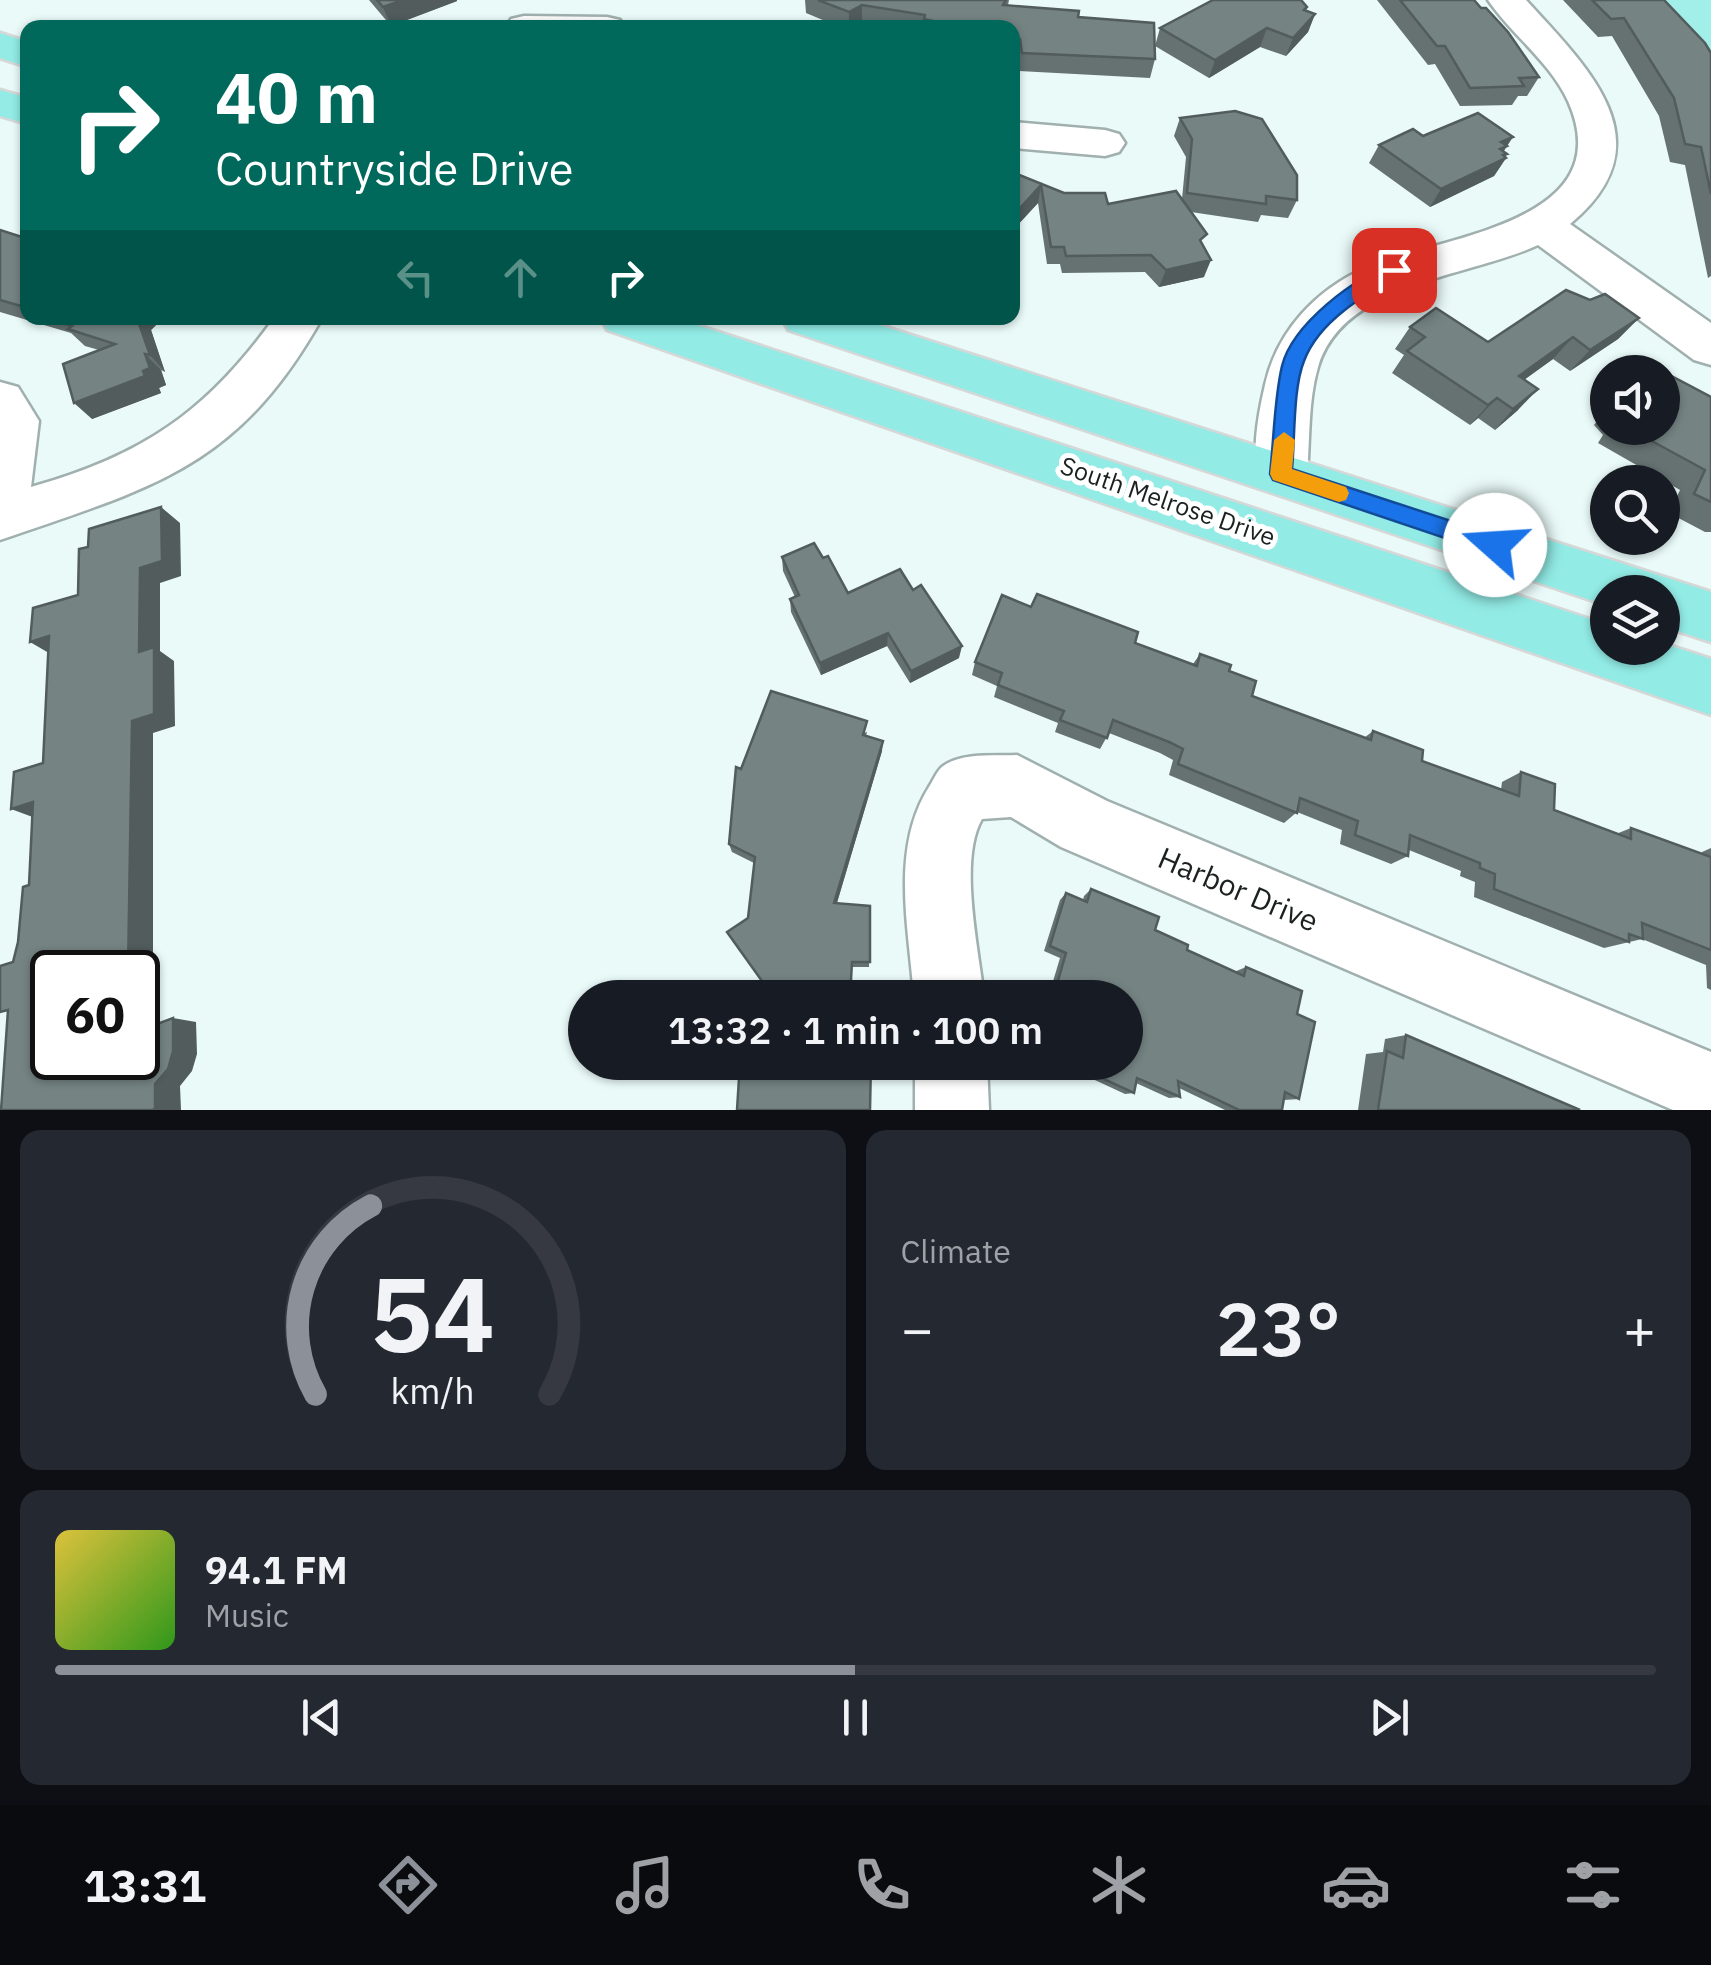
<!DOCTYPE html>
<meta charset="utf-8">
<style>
body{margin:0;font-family:"IBM Plex Sans",sans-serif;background:#242831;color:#f1f3f6;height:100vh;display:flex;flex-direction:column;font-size:38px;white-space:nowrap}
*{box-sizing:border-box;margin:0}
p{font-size:32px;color:#9ea1a6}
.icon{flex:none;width:55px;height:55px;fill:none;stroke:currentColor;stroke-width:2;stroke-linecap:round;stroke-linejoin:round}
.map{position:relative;height:1110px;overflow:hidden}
.panel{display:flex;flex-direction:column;gap:20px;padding:20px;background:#0d0f14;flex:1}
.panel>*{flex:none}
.guide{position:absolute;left:20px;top:20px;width:1000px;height:305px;border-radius:20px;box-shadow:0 2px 8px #0004;background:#00695c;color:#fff;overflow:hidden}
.tools{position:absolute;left:1590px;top:355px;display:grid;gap:20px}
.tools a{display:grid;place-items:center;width:90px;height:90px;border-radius:50%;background:#171b24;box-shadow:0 2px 8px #0004;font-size:50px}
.speed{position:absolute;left:30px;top:950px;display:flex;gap:20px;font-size:50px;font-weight:700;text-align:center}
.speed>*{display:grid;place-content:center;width:130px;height:130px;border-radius:50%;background:#171b24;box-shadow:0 2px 8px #0004;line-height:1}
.speed .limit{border:5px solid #111;border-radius:15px;background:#fff;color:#111}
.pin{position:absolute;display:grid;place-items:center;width:85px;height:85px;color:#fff;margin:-42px;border-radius:20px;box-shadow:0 5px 15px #0006}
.me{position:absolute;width:110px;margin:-55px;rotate:289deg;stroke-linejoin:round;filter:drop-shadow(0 0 8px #0008)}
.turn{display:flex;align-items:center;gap:35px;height:210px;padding:0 30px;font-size:45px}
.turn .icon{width:130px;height:130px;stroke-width:2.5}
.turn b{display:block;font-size:70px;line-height:85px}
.lanes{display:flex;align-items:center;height:95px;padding:0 30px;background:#0003;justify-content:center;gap:50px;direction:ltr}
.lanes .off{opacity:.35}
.big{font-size:75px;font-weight:600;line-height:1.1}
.panel .widget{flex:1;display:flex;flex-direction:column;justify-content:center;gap:15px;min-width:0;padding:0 35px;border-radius:20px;background:#242831}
.panel .dial{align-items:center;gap:0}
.dial svg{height:260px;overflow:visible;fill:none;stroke:#363941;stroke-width:7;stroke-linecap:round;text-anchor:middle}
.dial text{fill:#f1f3f6;stroke:none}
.song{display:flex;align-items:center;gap:30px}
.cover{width:120px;height:120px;border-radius:15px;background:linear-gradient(135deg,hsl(50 70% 55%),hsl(110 70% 35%))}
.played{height:10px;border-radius:5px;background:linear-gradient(90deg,#8c9099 50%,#363941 50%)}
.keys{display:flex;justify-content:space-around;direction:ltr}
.heat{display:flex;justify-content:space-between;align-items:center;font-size:55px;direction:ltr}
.panel .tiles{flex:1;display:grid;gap:20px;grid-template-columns:1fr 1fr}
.widget:last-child{grid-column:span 2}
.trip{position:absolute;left:568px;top:980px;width:575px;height:100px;border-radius:50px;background:#171b24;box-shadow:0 2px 8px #0004;font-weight:600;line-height:100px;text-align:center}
.menu{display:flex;height:160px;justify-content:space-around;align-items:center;background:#090b0e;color:#9ea1a6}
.menu .icon{width:70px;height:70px}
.menu .selected{color:#8c9099}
.menu b{font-size:45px;color:#f1f3f6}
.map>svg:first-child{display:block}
</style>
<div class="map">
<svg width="1711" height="1110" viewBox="0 0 1711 1110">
<rect width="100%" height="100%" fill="#e9faf8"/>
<path fill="#a2eee8" d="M1651,0H1711V52Z"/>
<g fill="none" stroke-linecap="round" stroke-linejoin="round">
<g stroke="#a0b0ae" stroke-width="5">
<g id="minor">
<path d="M1488,0H1526C1589,69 1668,143 1570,224L1711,323V365L1694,360L1538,245C1470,277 1343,282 1318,367C1308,401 1310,439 1307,474L1299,489L1281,495L1263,489C1249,461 1258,415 1265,385C1277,331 1316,290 1365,268C1432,237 1624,226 1568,101C1550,62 1512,35 1488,0Z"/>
<path d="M524,16L607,17L620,20L625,28L506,27L511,19Z"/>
<path d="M1012,122L1105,130L1119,134L1125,143L1119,152L1105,156L1012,148Z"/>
<path d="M274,318H322C237,469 153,487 0,540V382L18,387L39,421L31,487C142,456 207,412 274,318Z"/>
<path d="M1017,755L1107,801L1711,1052V1110H1673L1061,847L1011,817L982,819C958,860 979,950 984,998H914C909,928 890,849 929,787C933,781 937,771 942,767C960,752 995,756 1017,755Z"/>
<path d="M915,1062H987L989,1110H915Z"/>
</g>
</g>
<g stroke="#d6d7d7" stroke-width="5">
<g id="major">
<path d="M0,33L28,42V67L0,58Z"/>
<path d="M0,90L28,98V124L0,116Z"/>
<path d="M601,318H676L1608,625V648H1662V643L1711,659V715L607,330Z"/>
<path d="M782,318H858L1711,592V642L1662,626V592H1608V606L788,330Z"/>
</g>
</g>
<use href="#minor" fill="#fff" fill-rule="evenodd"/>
<use href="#major" fill="#92ebe5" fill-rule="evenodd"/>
</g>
<g fill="#657271">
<path d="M369,0H457V1L391,26Z"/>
<path d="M805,0H1009L1008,5L1078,17L1155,59L1150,78L1019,71L1017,57L1012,56V28H891L862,23L854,28H842L806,13Z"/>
<path d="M1210,0H1301L1305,10L1315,14L1308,32L1286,56L1260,47L1209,78L1155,46L1160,28L1211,1Z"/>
<path d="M1377,0H1474L1539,77L1527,96H1518L1512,105L1460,106L1435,64L1428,65Z"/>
<path d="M1563,0H1664L1711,53V276L1708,278L1685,165L1670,162L1659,116L1612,36L1598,37Z"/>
<path d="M1180,118L1297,200L1288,218L1261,215L1258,222L1191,212L1203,245L1204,277L1159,287L1145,272L1062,273L1060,264H1047L1038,203L1012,231V172L1064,193L1108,204L1182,199L1186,157L1174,136Z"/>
<path d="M1423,136L1504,151L1507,154L1505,157L1506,158L1494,176L1430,207L1369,163L1379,145Z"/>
<path d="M0,230L28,239V318H163L151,330L165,372L161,370L166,385L159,388L161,393L92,419L99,350L85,346L71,333L0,312Z"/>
<path d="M1590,300L1639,318L1618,339L1570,371L1553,359L1524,380L1518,410L1495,430L1478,418L1470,425L1392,373L1404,355L1395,349L1410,327L1488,342Z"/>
<path d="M1647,363L1711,397V532H1705L1669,513L1680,490L1598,443L1603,435L1594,425L1608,407V428H1662V372H1637Z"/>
<path d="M782,557L823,558L848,593L959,658L910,683L887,646L821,675L791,612L790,599L795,597L783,571Z"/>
<path d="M1031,607L1193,664L1200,654L1229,671L1252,696L1364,738L1373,731L1422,761L1501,790L1502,782L1521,772L1554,810L1616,834L1631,828L1701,854L1702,852L1711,848V990L1707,988L1706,965L1642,939L1604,948L1474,897L1475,882L1460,876L1461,871L1409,850L1408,856L1391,864L1340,844L1342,830L1297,812L1284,823L1169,775L1173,760L1160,753L1109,733L1100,749L1055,732L1058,723L994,697L997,686L972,675L975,662Z"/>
<path d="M867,732L866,736L882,751L837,903L870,906L869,967H852L748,918L754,863L732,852L729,844L741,769Z"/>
<path d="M1091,889L1187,950L1234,972L1246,967L1297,1014L1299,1099L1284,1100L1282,1110H1225L1179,1088L1180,1097L1169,1098L1136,1083L1134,1093L1125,1094L1056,1062H1125V998H1048L1060,958L1044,951L1060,900L1066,893L1083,900L1084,896Z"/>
<path d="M1406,1035L1580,1110H1358L1366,1054L1383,1052L1385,1039Z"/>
</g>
<g fill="#525c5c">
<path d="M403,0H457V1L391,26L383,7Z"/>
<path d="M862,5V23L854,28H849V12Z"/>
<path d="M1315,14L1308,32L1286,56L1293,38Z"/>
<path d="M1267,28L1260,47L1209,78L1215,60Z"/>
<path d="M1513,137L1496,163L1507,154L1504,159L1506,158L1494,176L1430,207L1441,189L1501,142Z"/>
<path d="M1041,185L1038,203L1012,231V217Z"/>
<path d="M1211,260L1204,277L1159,287L1166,270Z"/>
<path d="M137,318H163L151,330L165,372L150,355Z"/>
<path d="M1639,318L1618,339L1570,371L1590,350Z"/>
<path d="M1573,337L1553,359L1500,397L1519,376Z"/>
<path d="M145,354L161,370L166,385L159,388L161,393L92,419L74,403L143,371Z"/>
<path d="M1538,389L1518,410L1495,430L1513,409Z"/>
<path d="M1497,398L1478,418L1470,425L1488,405Z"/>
<path d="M161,507L180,523L181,576L160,583V651L174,661L175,726L153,733V1038L138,1036V972H128L132,721L139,652L140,568Z"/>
<path d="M888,633L887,646L821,675L820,663Z"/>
<path d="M49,636L54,656L30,642Z"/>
<path d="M962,646L959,658L910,683L911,671Z"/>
<path d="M883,741L882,751L835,909L834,903Z"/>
<path d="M33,802L38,819L11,809Z"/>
<path d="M173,1018L196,1022L197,1054L192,1071L180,1086L181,1110H152L155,1084Z"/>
</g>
<g fill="#758483" stroke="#525c5c" stroke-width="2.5">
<path d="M377,0H403L383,7Z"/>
<path d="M818,0H1006L1003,5L1079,11L1078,17L1154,23L1155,59L1022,53L1020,39L1012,37V28H965L924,19L925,15L862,5L849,12Z"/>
<path d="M1213,0H1301L1307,7L1304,10L1315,14L1293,38L1267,28L1215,60L1160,28Z"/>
<path d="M1400,0H1474L1481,8H1486L1508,32L1539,77L1519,78L1524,86L1470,88L1445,46H1437Z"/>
<path d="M1592,0H1664L1705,43L1711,53V194L1701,147L1685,144L1674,98L1624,18L1611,19Z"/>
<path d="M1235,111L1262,119L1297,175V200L1266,196V204L1187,193L1192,139L1180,118Z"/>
<path d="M1478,113L1513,137L1501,142L1507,146L1500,149L1507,154L1503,155L1506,158L1441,189L1379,145L1413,129L1423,136Z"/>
<path d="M1012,172L1064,193H1105L1108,204L1176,191L1207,234L1200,240L1211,260L1166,270L1151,255L1066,256L1064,247H1051L1041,185L1012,217Z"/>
<path d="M0,230L28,239V308L0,300Z"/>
<path d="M1566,290L1590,300L1605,294L1639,318L1590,350L1573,337L1519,376L1538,389L1513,409L1497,398L1488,405L1407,351L1425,337L1410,327L1436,308L1488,342Z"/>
<path d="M60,318H137L150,355L145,354L150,368L143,371L145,376L74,403L63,364L115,344L68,329L72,326L61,323L65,319Z"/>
<path d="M1647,363L1711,397V502L1694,494L1705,470L1628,428H1662V372H1640Z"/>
<path d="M161,507L162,561L140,568L139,652L154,647V714L132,721L128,972H52V1058H138V1031L173,1018V1051L168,1069L155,1084V1109L152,1110H1L8,1010L0,1012V966L13,962L18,942L23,887L29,885L33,802L11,809L14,772L43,763L49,636L30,642L33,608L78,595L79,549L88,547L89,529Z"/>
<path d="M814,543L823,558L828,556L848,593L900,569L913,590L921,585L962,646L911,671L888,633L820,663L790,599L799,595L782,557Z"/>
<path d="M1037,594L1138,632L1135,643L1197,666L1200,654L1231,665L1229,671L1256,681L1252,696L1371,740L1373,731L1423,750L1422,761L1519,796L1521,772L1555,784L1554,810L1631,839V828L1711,857V950L1642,923L1643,939L1629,934V942L1494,889L1495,874L1480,868V863L1410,835L1408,856L1355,835L1358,821L1300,798L1297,813L1178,764L1183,749L1169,742L1113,720L1107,738L1060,720L1064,711L998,685L1002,673L975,662L1002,595L1031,607Z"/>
<path d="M771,691L867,721L863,735L883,741L834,903L870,906V962H852L850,998H774L727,932L748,918L755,857L729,844L736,767L741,769Z"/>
<path d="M1091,889L1159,917L1155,930L1188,945L1187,950L1244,976L1246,967L1302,991L1297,1014L1315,1022L1299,1099L1285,1092L1282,1110H1239L1178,1081L1180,1097L1137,1078L1134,1093L1067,1062H1125V998H1053L1066,953L1050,946L1066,893L1087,902Z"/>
<path d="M1406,1035L1580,1110H1378L1387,1051L1403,1058Z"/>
<path d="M740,1062H871L870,1110H737Z"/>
</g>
<path fill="#1a73e8" stroke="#114b97" stroke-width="2.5" d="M1394,264L1403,270L1400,275C1364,295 1319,321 1304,361C1293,388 1295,439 1292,469L1503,538L1506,545L1503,552L1495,555L1273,480L1270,474C1274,439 1274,400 1282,366C1292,325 1355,276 1394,264Z"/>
<path fill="#f59e0b" d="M1284,432L1295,440L1292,469L1346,487L1349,493L1346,500L1339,502L1273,480L1270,474L1274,440Z"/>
<g text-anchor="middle" stroke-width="10" stroke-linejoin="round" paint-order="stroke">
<g font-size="25" fill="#1b2121" stroke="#fff">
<text transform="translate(1168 501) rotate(19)" y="9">South Melrose Drive</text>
</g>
<g font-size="30" fill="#1b2121" stroke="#fff">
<text transform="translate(1238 890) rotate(23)" y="10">Harbor Drive</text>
</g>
</g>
</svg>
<div class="tools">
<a><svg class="icon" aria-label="sound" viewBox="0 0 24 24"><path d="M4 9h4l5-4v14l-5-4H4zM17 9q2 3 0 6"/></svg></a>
<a><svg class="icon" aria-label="search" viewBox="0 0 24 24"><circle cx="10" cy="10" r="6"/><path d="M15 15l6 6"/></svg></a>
<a><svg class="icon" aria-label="layers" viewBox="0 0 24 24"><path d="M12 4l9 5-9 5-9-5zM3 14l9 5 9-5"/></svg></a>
</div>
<div class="speed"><div class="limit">60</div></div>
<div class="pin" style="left:1394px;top:270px;background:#d93025"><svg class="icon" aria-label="arrive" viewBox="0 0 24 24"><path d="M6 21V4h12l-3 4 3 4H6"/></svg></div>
<svg class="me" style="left:1495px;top:545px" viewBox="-20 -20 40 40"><circle r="19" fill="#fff"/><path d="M0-13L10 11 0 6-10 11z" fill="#1a73e8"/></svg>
<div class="trip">13:32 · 1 min · 100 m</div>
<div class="guide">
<div class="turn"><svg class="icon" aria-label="right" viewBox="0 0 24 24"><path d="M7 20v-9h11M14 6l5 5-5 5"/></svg><div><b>40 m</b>Countryside Drive</div></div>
<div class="lanes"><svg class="icon off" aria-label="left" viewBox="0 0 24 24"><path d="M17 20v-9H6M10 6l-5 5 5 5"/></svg><svg class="icon off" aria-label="ahead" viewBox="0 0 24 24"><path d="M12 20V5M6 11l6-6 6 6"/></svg><svg class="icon" aria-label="right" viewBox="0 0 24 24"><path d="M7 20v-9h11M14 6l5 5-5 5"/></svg></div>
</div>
</div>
<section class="panel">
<div class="tiles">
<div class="widget dial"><svg viewBox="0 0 100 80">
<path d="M14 69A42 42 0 1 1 86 69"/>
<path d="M14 69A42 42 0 0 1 31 11" stroke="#8c9099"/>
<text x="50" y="56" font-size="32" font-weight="700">54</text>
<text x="50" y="72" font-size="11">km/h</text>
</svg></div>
<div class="widget"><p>Climate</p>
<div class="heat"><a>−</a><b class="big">23°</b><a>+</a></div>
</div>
<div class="widget">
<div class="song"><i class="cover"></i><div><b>94.1 FM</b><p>Music</p></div></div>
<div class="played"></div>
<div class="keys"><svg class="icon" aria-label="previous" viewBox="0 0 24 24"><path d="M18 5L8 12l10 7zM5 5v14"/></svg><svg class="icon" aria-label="pause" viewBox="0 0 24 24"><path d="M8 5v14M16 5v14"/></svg><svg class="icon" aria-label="next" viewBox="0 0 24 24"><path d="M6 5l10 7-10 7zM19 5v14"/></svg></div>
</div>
</div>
</section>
<nav class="menu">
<b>13:31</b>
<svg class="icon selected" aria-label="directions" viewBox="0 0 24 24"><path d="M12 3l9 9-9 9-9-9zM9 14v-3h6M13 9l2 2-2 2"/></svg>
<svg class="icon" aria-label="music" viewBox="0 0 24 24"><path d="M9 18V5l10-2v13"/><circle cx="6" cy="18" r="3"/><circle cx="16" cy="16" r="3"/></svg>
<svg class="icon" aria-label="phone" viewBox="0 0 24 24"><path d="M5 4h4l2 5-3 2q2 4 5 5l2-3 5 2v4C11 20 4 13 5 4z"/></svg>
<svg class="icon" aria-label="climate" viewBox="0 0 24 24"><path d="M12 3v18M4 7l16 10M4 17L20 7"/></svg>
<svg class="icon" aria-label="car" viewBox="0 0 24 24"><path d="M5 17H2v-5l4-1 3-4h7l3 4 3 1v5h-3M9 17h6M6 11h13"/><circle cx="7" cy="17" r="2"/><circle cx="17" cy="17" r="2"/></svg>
<svg class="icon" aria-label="filters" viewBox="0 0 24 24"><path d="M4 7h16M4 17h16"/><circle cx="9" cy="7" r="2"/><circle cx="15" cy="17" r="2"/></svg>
</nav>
